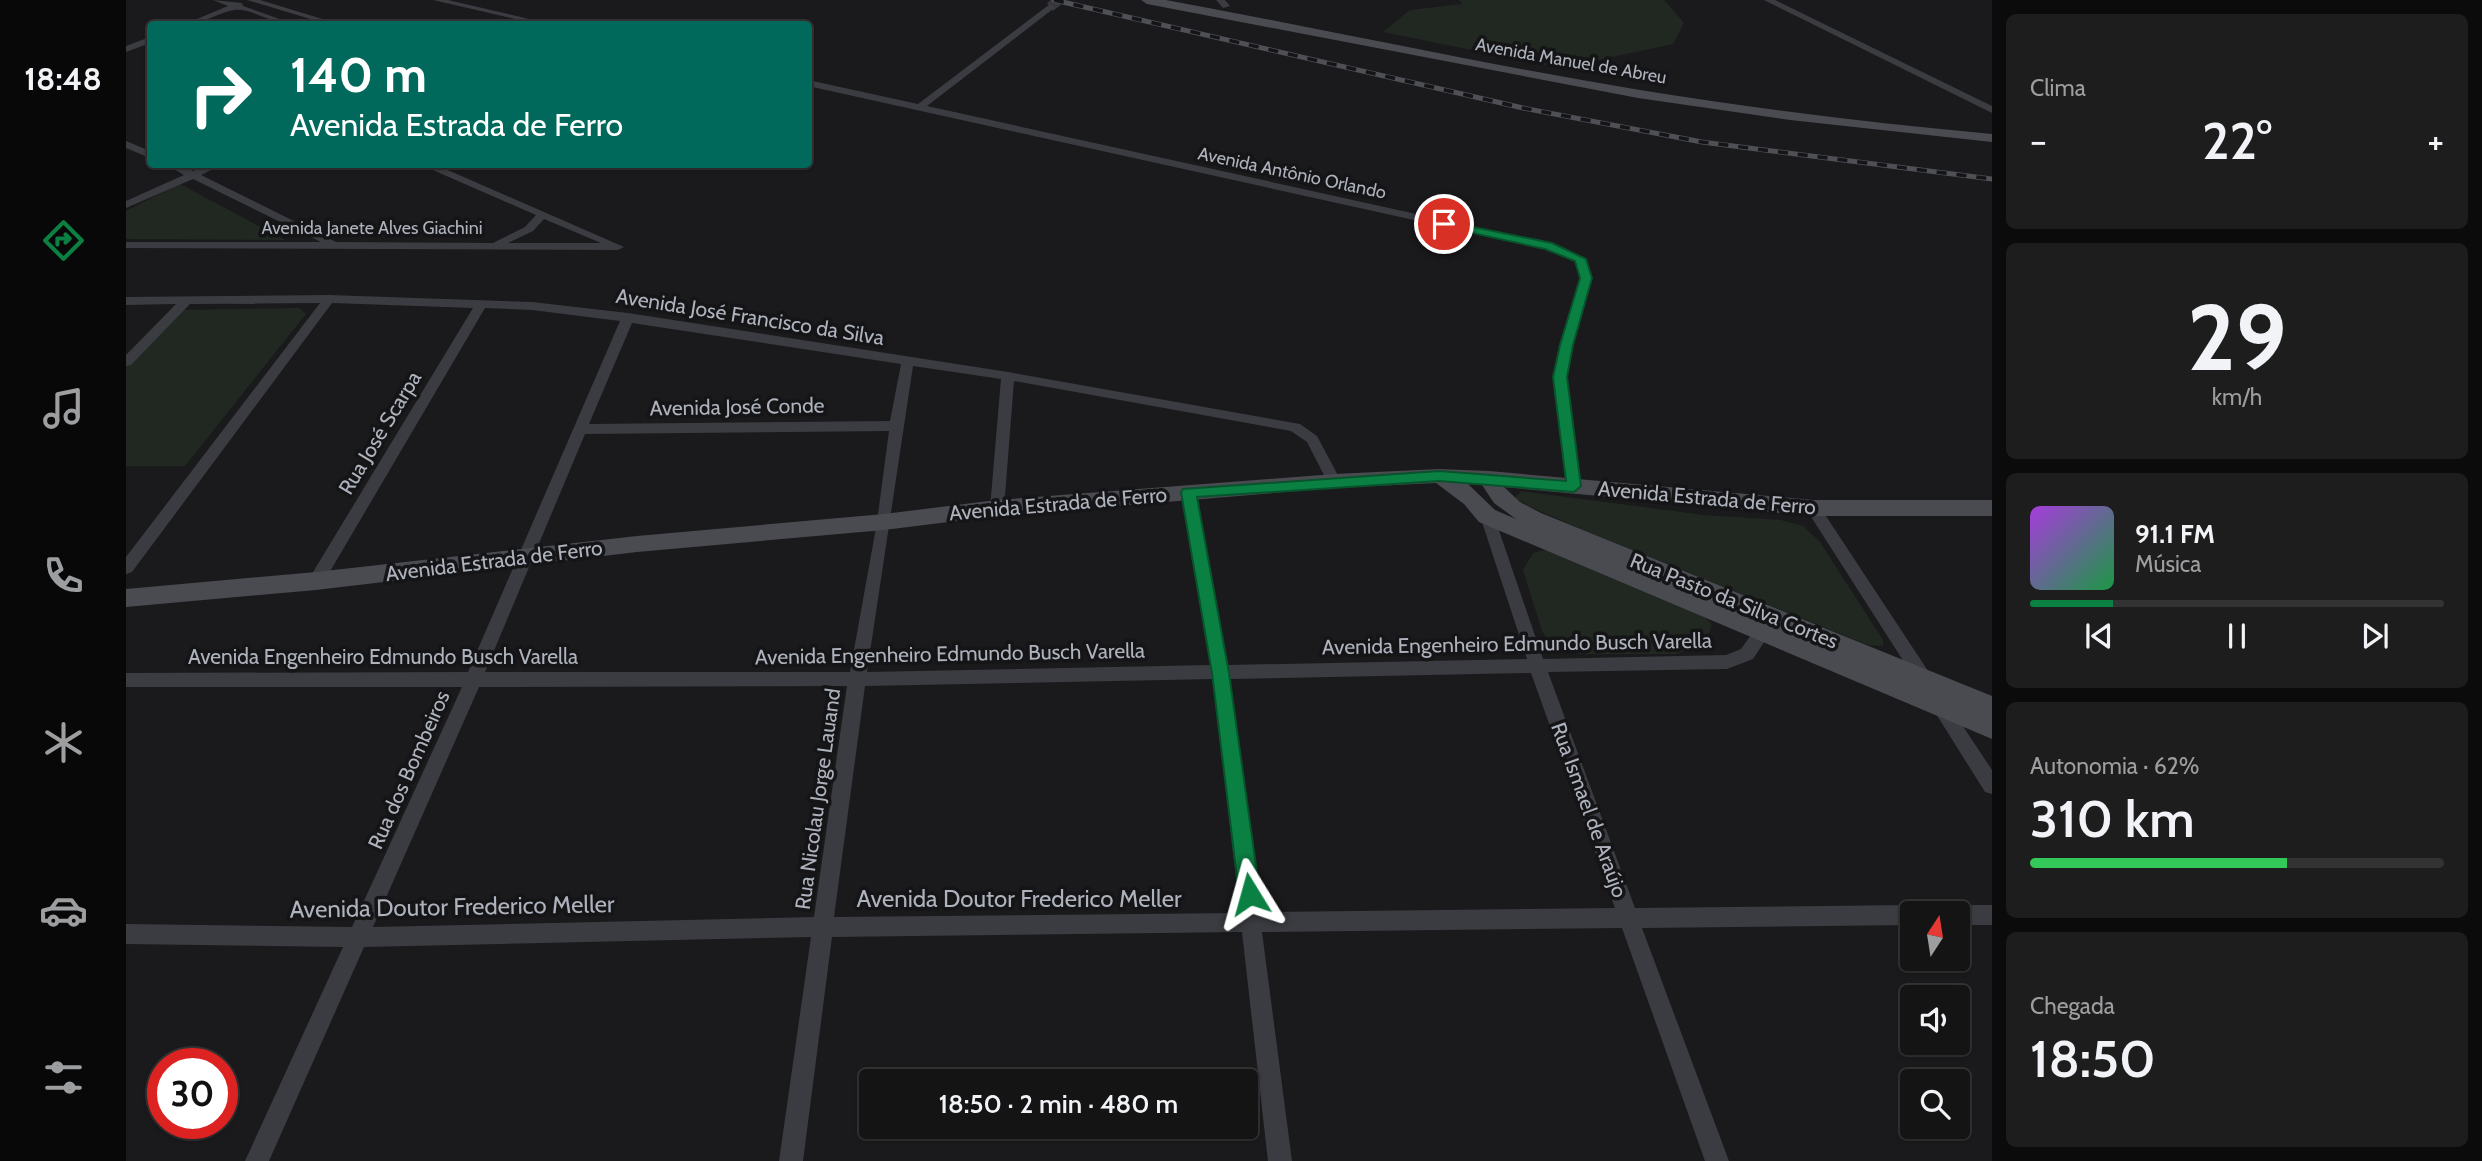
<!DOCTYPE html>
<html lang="pt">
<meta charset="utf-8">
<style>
body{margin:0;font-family:Cabin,sans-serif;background:#1d1d1e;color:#f1f3f6;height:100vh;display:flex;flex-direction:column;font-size:26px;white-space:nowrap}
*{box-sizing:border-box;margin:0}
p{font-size:23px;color:#9d9ea0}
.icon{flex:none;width:38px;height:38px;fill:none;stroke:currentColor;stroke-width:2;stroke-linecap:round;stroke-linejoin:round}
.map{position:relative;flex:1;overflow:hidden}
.drawer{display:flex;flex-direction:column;gap:14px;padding:14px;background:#0b0b0c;width:490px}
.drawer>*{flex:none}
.top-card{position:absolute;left:21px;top:21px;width:665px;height:147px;border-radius:7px;box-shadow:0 2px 5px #0004,0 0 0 2px #333334;background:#00695c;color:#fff;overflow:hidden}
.needle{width:46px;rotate:12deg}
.tools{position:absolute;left:1774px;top:901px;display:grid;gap:14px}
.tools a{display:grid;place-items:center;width:70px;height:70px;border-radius:7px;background:#141415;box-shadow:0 2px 5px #0004,0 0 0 2px #333334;font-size:35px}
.speed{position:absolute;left:21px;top:1048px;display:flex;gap:14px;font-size:35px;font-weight:700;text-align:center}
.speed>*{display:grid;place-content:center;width:91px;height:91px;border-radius:50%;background:#141415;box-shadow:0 2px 5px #0004,0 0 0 2px #333334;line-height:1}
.speed .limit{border:10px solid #d22;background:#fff;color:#111}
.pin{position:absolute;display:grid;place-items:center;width:60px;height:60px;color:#fff;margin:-30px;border:4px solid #fff;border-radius:50%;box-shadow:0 2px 7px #0007}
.me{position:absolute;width:77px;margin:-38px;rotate:352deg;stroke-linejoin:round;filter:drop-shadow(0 0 5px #0008)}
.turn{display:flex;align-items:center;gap:24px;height:147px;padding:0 28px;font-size:32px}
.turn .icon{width:91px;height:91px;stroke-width:2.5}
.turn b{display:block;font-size:49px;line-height:60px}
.big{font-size:52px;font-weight:600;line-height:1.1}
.drawer .tile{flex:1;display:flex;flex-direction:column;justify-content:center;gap:10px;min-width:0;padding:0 24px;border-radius:10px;background:#1d1d1e}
.drawer .dial{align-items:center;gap:0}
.dial b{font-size:91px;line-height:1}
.song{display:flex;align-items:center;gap:21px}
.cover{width:84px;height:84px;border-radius:10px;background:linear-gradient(135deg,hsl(280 70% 55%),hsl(140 70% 35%))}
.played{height:7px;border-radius:4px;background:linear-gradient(90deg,#0b8043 20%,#333334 20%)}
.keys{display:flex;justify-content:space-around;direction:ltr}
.heat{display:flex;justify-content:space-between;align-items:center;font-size:38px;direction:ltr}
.charge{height:10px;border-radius:5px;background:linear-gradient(90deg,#34c759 62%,#333334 0)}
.trip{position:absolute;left:733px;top:1069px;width:399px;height:70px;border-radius:7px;background:#141415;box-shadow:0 2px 5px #0004,0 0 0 2px #333334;font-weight:600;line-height:70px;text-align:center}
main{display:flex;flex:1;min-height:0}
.tabs{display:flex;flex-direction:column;width:126px;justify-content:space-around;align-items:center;background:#080808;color:#9d9ea0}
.tabs .icon{width:49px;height:49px}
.tabs .active{color:#0b8043}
.tabs b{font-size:32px;color:#f1f3f6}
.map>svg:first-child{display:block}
</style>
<main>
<nav class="tabs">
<b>18:48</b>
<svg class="icon active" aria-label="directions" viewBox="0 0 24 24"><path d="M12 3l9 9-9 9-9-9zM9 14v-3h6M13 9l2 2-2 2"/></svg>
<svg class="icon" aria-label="music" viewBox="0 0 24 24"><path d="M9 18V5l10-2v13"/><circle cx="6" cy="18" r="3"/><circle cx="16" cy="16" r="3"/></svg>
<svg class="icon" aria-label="phone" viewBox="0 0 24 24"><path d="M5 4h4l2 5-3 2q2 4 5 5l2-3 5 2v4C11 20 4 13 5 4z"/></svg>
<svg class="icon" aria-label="climate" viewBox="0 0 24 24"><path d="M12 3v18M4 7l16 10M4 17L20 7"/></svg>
<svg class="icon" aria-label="car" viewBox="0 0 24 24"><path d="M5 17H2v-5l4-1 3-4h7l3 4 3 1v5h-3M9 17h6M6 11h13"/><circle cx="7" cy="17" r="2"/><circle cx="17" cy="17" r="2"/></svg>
<svg class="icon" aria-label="filters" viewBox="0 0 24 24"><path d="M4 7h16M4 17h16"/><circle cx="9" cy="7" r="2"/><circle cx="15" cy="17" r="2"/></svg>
</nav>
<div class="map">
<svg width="1866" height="1161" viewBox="0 0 1866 1161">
<rect width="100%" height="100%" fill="#1a1a1c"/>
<g fill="#202821">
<path d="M1333,0H1538L1558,23L1547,44L1434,68L1257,32L1284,10L1336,4Z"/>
<path d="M54,184L159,240L0,239V211Z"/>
<path d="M173,308L180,314L59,466H0V365L56,310Z"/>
<path d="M1395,491L1578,515L1655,520L1677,526L1694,542L1757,640V646L1742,645L1457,530L1403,506L1389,498Z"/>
<path d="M1422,549L1576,615L1586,624L1582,638L1567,649L1549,654H1453L1438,650L1425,644L1416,631L1397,570L1407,553Z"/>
</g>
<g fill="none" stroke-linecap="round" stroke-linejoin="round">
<path stroke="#37383c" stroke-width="10" stroke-dasharray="10 4.5" stroke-linecap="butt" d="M924,7L933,0"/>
<g fill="#3b3c41" fill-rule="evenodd">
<path d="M87,0L116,3L117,6L168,24C148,26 125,7 108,10C91,13 77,24 59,24L102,6Z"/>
<path d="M121,0H134L213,24H201Z"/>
<path d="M307,0H322L424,24H411Z"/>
<path d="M1090,0H1099L1104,6L1097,8Z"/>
<path d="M1638,0H1649L1866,106V113Z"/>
<path d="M924,4L928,7L927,9L801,106L1422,243L1458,257L1466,278L1446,345L1441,377L1455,486L1453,490L1448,491L1441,486L1427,377L1434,345L1454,278L1449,261L1419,249L682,86V80L792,104Z"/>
<path d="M24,37V43L0,52V46Z"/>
<path d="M0,141L24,151V158L0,148Z"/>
<path d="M39,164H53L67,171L82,164H97L75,175L210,242L367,243L399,227L410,215L293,164H308L498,247L492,250L0,248V242H195L67,179L0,208V201L58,175ZM418,219L475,243H382L407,231Z"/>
<path d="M203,295L406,302L502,313L882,372L1174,424L1191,436L1215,481L1213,485H1203L1181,442L1165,431L888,381L878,508L871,513L864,508L875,379L787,366L741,672L1085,665L1056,493L1063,488L1070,493L1102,665L1401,659L1354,516L1361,511L1368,516L1417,659L1600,655L1615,649L1630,628H1642L1644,633L1627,659L1601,669L1422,672L1509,908L1787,905L1794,908L1796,914H1787V925L1516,928L1603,1161H1579L1496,928L1136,932L1166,1161H1142L1116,932L706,937L677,1161H653L685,937L238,947L143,1161H119L217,947L0,944V924L226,927L336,687H0V673L342,672L494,321L406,310L359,308L196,585H184L182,581L184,577L347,308L206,303L6,572L0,574V557L194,303L64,304L5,365L0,366V355L50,304L0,305V297ZM506,323L775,364L764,421L463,424ZM763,431L751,522L724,672H359L459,434ZM1405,673L1489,908L1134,912L1104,679ZM1087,679L1114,913L708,917L739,686ZM721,686L688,917L247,927L353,687Z"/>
<path d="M1687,503L1692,504L1806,677L1809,682L1806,687L1800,689L1794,687L1682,512L1680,508L1682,504Z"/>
<path d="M1813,697L1819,699L1866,770V794L1859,792L1807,709L1804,704L1807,699Z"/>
<path d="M1832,905H1866V925H1832V914H1823L1825,908Z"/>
</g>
<g fill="#494b51" fill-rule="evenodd">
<path d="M1015,0H1040C1198,29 1355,64 1514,90C1631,109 1748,123 1866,134V142L1664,120L1512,98L1021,4Z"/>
<path d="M1313,469L1363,471L1687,500H1866V516H1687L1378,487L1394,502L1415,513L1866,696V739L1353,522L1338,504L1310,483L1208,488L871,516L758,530L511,552L190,590L0,607V589L190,572L511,536L758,514L871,500L1208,474ZM1342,484L1356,485L1368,503L1390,519L1369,510Z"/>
</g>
<g stroke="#4e5056" stroke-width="5">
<path id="rail" d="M928,0L1397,108L1576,142L1866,179"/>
</g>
<use href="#rail" stroke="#151517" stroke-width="3.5" stroke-dasharray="10" stroke-linecap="butt"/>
</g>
<path fill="#0b8043" stroke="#07532c" stroke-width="2" d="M1318,221L1426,243L1460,259L1466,278L1447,345L1441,377L1455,486L1448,492L1313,481L1071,497L1103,673L1134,894L1131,901L1124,904L1116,901L1113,894L1086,673L1055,492L1057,489L1313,471L1440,481L1427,377L1434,345L1454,278L1449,261L1419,249L1314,226L1313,224Z"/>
<g text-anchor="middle" stroke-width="7" stroke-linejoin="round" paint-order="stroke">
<g font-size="18" fill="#adb2bc" stroke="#151517">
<text transform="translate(1445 61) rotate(10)" y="6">Avenida Manuel de Abreu</text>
<text transform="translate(1166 173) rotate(12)" y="6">Avenida Antônio Orlando</text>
<text x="246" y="234">Avenida Janete Alves Giachini</text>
</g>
<g font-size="21" fill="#adb2bc" stroke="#151517">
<text transform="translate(624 317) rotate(9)" y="7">Avenida José Francisco da Silva</text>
<text transform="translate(611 407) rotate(-1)" y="7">Avenida José Conde</text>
<text transform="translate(254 433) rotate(-59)" y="7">Rua José Scarpa</text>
<text transform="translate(1581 498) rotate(5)" y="7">Avenida Estrada de Ferro</text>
<text transform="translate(932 504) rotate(-5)" y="7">Avenida Estrada de Ferro</text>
<text transform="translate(368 561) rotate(-7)" y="7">Avenida Estrada de Ferro</text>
<text transform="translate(1608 601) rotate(22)" y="7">Rua Pasto da Silva Cortes</text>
<text transform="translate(1391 644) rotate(-1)" y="7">Avenida Engenheiro Edmundo Busch Varella</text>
<text transform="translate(824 654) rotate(-1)" y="7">Avenida Engenheiro Edmundo Busch Varella</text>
<text x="257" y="664">Avenida Engenheiro Edmundo Busch Varella</text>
<text transform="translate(283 770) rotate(-66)" y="7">Rua dos Bombeiros</text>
<text transform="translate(692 799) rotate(-82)" y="7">Rua Nicolau Jorge Lauand</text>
<text transform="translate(1463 810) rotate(70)" y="7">Rua Ismael de Araújo</text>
</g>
<g font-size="24" fill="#adb2bc" stroke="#151517">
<text x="893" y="907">Avenida Doutor Frederico Meller</text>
<text transform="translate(326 907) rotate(-1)" y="8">Avenida Doutor Frederico Meller</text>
</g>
</g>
</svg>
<div class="tools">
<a><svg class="needle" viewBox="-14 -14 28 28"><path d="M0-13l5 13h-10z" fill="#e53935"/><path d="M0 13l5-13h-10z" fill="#9d9ea0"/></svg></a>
<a><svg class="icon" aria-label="sound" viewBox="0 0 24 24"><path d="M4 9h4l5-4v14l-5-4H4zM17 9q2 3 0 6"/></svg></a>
<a><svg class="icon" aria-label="search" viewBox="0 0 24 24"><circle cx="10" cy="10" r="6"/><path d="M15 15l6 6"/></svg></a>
</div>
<div class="speed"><div class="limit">30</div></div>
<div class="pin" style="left:1318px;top:224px;background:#d93025"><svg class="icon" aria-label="arrive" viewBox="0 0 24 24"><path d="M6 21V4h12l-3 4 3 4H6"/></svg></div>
<svg class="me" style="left:1124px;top:894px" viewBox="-20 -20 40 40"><path d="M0-17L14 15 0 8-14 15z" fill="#0b8043" stroke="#fff" stroke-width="4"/></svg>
<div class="trip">18:50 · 2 min · 480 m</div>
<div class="top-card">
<div class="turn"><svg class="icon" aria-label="right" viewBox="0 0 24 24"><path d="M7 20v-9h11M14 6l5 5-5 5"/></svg><div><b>140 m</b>Avenida Estrada de Ferro</div></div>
</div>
</div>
<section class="drawer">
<div class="tile"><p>Clima</p>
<div class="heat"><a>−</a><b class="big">22°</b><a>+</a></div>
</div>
<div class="tile dial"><b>29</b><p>km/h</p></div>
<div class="tile">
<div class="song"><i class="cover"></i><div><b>91.1 FM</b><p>Música</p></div></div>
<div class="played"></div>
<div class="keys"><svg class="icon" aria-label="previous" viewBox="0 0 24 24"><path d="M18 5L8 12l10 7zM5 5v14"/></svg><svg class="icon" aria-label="pause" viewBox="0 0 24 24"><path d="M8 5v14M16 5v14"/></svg><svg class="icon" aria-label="next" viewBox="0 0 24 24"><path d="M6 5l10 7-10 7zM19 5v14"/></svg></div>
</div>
<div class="tile"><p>Autonomia · 62%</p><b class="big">310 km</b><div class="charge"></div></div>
<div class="tile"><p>Chegada</p><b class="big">18:50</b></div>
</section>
</main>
